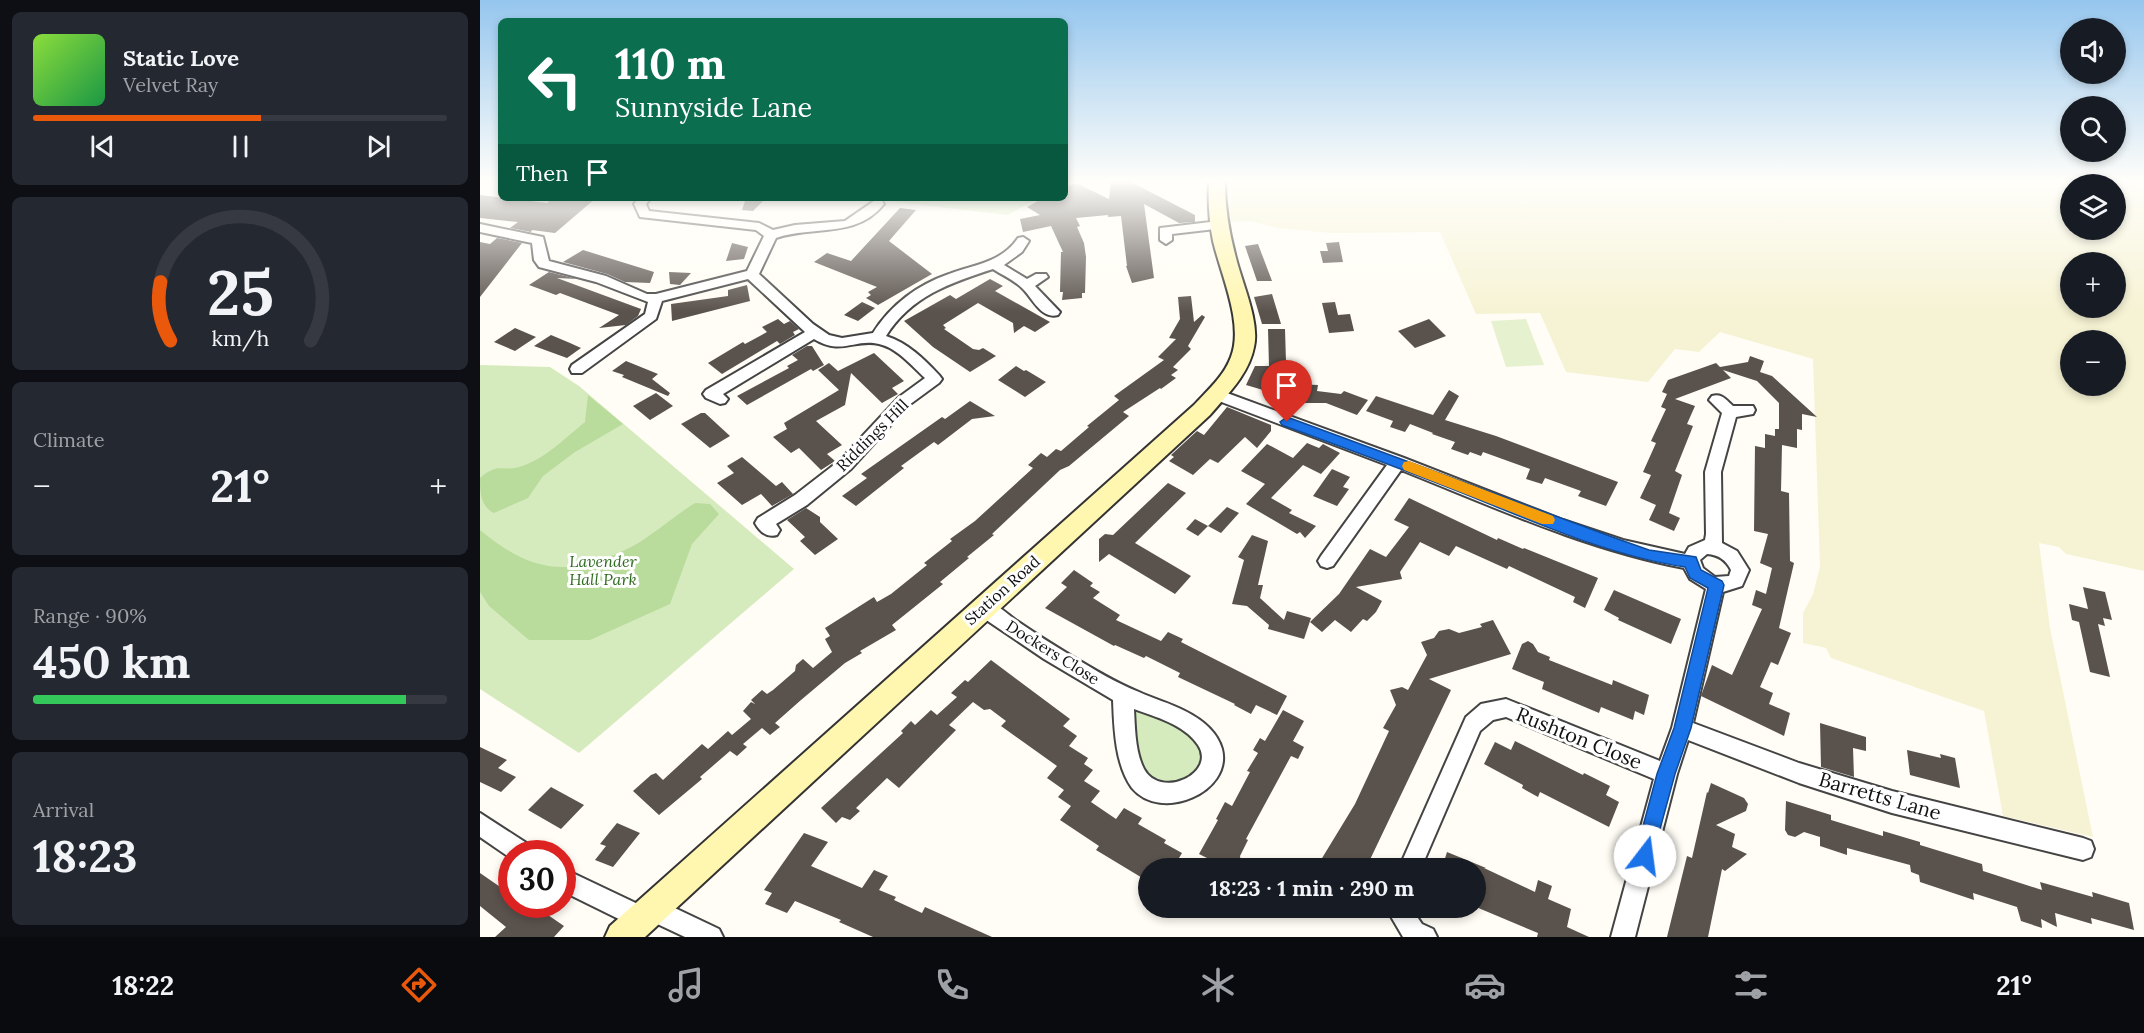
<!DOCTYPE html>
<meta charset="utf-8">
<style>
body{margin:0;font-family:Lora,serif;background:#242831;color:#f1f3f6;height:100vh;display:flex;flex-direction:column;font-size:22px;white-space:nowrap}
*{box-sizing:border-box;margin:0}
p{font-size:20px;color:#9ea1a6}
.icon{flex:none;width:33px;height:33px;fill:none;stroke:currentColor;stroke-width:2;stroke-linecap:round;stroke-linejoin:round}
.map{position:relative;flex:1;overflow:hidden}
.details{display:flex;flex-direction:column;gap:12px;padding:12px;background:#0d0f14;width:480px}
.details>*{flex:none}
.guide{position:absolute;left:18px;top:18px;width:570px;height:183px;border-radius:9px;box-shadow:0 3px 9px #0003;background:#0b6e4f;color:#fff;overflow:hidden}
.buttons{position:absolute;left:1580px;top:18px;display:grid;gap:12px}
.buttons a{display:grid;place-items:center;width:66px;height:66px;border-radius:50%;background:#171b24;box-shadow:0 3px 9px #0003;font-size:30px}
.speed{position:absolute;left:18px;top:840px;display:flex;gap:12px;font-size:30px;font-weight:700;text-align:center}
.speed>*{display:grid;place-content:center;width:78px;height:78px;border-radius:50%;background:#171b24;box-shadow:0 3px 9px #0003;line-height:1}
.speed .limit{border:9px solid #d22;background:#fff;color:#111}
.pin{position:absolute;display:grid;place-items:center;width:51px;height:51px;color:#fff;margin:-62px -26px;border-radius:50% 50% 50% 0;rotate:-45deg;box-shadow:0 0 6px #0007}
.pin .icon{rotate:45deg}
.me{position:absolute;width:66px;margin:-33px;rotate:15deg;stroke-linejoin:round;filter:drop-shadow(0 0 4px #0008)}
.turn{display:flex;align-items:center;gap:21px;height:126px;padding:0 18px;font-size:27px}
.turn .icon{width:78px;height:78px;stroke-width:2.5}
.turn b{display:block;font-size:42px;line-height:51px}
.then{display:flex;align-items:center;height:57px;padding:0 18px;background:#0003;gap:12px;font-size:22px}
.big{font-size:45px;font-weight:700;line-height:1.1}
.details .widget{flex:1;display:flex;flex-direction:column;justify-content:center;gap:9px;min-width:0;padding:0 21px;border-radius:9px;background:#242831}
.details .dial{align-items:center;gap:0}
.dial svg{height:156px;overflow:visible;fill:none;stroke:#363941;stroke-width:7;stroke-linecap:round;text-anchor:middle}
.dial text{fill:#f1f3f6;stroke:none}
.song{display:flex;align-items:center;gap:18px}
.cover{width:72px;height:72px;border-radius:9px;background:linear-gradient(135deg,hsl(90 70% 55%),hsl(140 70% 35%))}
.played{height:6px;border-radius:3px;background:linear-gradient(90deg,#ea580c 55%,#363941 55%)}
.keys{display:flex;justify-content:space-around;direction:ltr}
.heat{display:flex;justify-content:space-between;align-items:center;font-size:33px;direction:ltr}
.charge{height:9px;border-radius:4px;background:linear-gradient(90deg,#34c759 90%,#363941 0)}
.trip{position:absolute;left:658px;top:858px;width:348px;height:60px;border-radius:30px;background:#171b24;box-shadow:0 3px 9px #0003;font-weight:700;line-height:60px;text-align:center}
.tabs{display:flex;height:96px;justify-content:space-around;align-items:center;background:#090b0e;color:#9ea1a6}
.tabs .icon{width:42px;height:42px}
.tabs .current{color:#ea580c}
.tabs b{font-size:27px;color:#f1f3f6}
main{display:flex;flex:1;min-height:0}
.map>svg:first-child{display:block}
</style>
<main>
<section class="details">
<div class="widget">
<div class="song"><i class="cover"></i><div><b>Static Love</b><p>Velvet Ray</p></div></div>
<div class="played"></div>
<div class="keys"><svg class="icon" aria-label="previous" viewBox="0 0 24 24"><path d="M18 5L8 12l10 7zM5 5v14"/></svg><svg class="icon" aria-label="pause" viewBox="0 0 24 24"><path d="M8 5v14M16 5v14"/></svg><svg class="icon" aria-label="next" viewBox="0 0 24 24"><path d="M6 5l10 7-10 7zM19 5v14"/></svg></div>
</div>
<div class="widget dial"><svg viewBox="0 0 100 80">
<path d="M14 69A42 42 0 1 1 86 69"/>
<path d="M14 69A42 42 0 0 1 9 39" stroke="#ea580c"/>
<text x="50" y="56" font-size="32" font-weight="700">25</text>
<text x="50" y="72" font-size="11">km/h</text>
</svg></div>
<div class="widget"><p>Climate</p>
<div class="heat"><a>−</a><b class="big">21°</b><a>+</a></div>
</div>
<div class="widget"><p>Range · 90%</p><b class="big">450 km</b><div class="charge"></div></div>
<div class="widget"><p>Arrival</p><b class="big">18:23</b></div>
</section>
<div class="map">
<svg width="1664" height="937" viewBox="0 0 1664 937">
<rect width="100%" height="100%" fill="#fffdf5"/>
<path fill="#f6f3d4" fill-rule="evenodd" d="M754,181H1664V571L1586,554L1579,547L1559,543L1570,628L1613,837L1523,816L1504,711L1351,658L1346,648L1323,643V613L1333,594L1340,567L1333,359L1240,332L1219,352L1195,349L1168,382L1086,372L1060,313L996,314L960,232L851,233L798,228L770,221L747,222ZM1590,184H1635V230H1590ZM1590,262H1635V308H1590ZM1590,340H1635V386H1590Z"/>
<g fill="#d5ebbd">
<path d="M381,198H559L528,215Z"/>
<path d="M0,365L70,367L99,386L314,569L99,753L0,689Z"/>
<path d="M658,708L713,733L724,755L721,767L708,781L686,786L665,774L649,716L653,710Z"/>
</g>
<g fill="#b9dc9c">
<path d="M108,395L143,424L95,452L63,476L48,498L14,513C0,506 0,492 0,478C19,462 20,472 39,467C64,460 85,438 105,422Z"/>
<path d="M215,503L230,504L239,514L212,544L190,604L110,640H49L9,606L0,592V530C51,572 86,578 147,549C167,540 194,516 215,503Z"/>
</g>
<path fill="#e6f2cf" d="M1046,319L1064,365L1026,367L1011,321Z"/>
<g fill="#5a524d">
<path d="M631,181H649L715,215V222L699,223L664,204L674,278L652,283L646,266H647L641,216L628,217V215L596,218L600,226L597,227L604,243L606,257L605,293H602V298L582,300L583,292H580L581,252H583L571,226L543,232L540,219L560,215L547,207L563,198H585V188L592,184H598L629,199Z"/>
<path d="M0,195L67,203L73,198H116L75,233L52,230L51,232L30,228L38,222L0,218Z"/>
<path d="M266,198L284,200L273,211L262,210Z"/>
<path d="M420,208L436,210L409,241L452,274L398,305L386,298L391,295L388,292L397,287L334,262L347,253L371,261Z"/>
<path d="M17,238L42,243L0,297V242L10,244Z"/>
<path d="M859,242L863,262L843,263L840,251H848L846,243Z"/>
<path d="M252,243L268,247L264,259L246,261Z"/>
<path d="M778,244L792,281H777L765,246Z"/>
<path d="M103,250L174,272L170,283L145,282L127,274L83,262Z"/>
<path d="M69,272L97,279L77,278L161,309L158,316L146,325L119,328L139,315L80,293L76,295L49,285Z"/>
<path d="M189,272L211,273L200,285L190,284Z"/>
<path d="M510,279L523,286L515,291L570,322L555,332L544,326L534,333L533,323L498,303L463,325L466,328L464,329L493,349L499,350L503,348L516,356L490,372L453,347L424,321L470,295L476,299Z"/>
<path d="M267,285L270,301L192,321L191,304L248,296V290Z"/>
<path d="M792,294L801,324H782L774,297Z"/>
<path d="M711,296L714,322L722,315L725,317L708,346L711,349L693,367L698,370L691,375L696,378L681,389L680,388L643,412L649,416L589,466L580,470L512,534L514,535L487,557L489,558L460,582L463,584L412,625L416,630L380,651L382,653L365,663L321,700L295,723L300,727L290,735L282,728L263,744L267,747L257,756L250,751L220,777L222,779L179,815L153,791L171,775L176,773L183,780L222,744L228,749L248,731L252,735L271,719L263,711L271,702L275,704L271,700L282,690L287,694L293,690L315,671L316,665L323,659L333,668L352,652L345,639L350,636L345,628L394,597L397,602L411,594L447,565L444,563L472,541L470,539L495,521L553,468L548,465L561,453L567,457L576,449L581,451L609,427L607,426L639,400L634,396L684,360L678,357L696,339L689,338L700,319L698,297Z"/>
<path d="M382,302L395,308L378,321L364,315Z"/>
<path d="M855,302L858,315L870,314L874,331L849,333L842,303Z"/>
<path d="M298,319L304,324L310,321L319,329L313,332L315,335L300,344L297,341L242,374L228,363L263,342L265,344L287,332L282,327Z"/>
<path d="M949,319L966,336L935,348L918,331Z"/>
<path d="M35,328L56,337L35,351L14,342Z"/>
<path d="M788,329H805L806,362L783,390L766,385L775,366H789Z"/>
<path d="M71,335L90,343L101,348L87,358L54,346Z"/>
<path d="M327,346H332L344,365L333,371L331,369L267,405L257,396L309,368L307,366L318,360L312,355Z"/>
<path d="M394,353L424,381L412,388L418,394L402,403L371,373L365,405L336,421L362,445L347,454L355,461L341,470L319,448L311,453L293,437L307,429L304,423L359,390L338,370L349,363L358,371Z"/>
<path d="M1270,356L1284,361L1280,372L1292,376L1337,417L1322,414V430L1317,429V448L1302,445L1301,491L1309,493L1310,561L1314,563L1299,628L1311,633L1298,665L1291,662L1280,687L1293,693L1289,704L1310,713L1304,736L1221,696L1232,665L1252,675L1282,609L1272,605L1276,590L1286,594L1292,568L1280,563L1288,534L1274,531L1275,446L1285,448V434L1295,436V429H1299V403L1277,381L1243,370L1251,378L1195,399L1215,406L1207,424L1213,426L1195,471L1202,475L1189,513L1200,518L1194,531L1169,520L1176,505L1160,498L1171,475L1163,472L1176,443L1171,441L1186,409L1181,407L1187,394L1182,392L1188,380L1236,363L1240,367L1268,362Z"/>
<path d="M146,361L178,374L172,379L190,393L188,396L142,377L144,375L132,371Z"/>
<path d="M536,366L544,371L546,370L566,382L545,397L518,380Z"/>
<path d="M814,384L838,385L837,391L861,394L864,391L888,400L877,415L846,403H813Z"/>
<path d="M969,390L979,396L965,420L1016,436L1138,482L1126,506L1098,496L1101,491L1065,478L1062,484L1046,479L1050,469L1003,452L1001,456L990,452L988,455L971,449L975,442L952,434L953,433L930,424L925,432L910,427L913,421L886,411L896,396L953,415Z"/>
<path d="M176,393L193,406L170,420L153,406Z"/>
<path d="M490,401L515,416L492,419L458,445L454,442L421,466L424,468L376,506L362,496L387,478L381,474L462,417L465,419Z"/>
<path d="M747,407L791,425V431L777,448L765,437L738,463L730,459L713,475L689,461L694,457L691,455L717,431L724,435Z"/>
<path d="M221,413H225L250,436L230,448L201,424Z"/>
<path d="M827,443L839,448L843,444L860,453L841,474L823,465L791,498L812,510L809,513L836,526L825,538L820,532L817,534L766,504L785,484L761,471L787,444L813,458Z"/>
<path d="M262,457L296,486L302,482L313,494L292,506L281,494L262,505L237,483L254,473L247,466Z"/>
<path d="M852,469L870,477L863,487L869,489L857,506L833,496Z"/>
<path d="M688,483L706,493L655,543L711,576L695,594L629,554L619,562V539L625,534L633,535Z"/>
<path d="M929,498L1017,540L1018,538L1043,549L1044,548L1118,578L1105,608L1093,602L1095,597L1029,566L1027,569L976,546L969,556L940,542L920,572L922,579L876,587L902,601L896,612L887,621L883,619L871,632L855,620L842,632L830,622L859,594L890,549L906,557L929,527L914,520Z"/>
<path d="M747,507L759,513L741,533L728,526Z"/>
<path d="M326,508L340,517V522L358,539L335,555L320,541L325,537L307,520Z"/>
<path d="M715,519L728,526L718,536L706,529Z"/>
<path d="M772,535L788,541L778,585H783L780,598L804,620L807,611L831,618L824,639L788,629L789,625L767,606L752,604L764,560L758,557Z"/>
<path d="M594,570L613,583L610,586L620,592L613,598L640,615L636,620L681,641L688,632L703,639L701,642L807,696L797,715L776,705L771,714L754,705L755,704L698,677L700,673L666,656L664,658L635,645L634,646L565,608L587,587L581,583Z"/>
<path d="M1603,587L1625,592L1632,620L1623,618L1625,626L1618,624L1630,677L1610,672L1599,622L1592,620L1589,604L1608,609Z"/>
<path d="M1134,590L1201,619L1191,644L1138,620L1139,618L1124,610Z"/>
<path d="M1013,620L1031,654L949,679L971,690L886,868H836L875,804L909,731L903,728L916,705L910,690L922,687L928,690L947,655L941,642L954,638L959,631L969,629L979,633L1002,627L1000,624Z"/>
<path d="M1048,641L1053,644L1058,652L1070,657L1069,660L1132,685L1133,680L1169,695L1164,715L1155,711L1153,720L1121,707L1119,713L1062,689L1064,682L1032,669L1042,644Z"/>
<path d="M511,660L590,719L583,726L597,736L589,746L608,758L604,764L613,770L604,781L620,791L611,802L636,819L644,808L662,818L658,824L686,840L684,843L702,853L693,868H669V882L616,850L619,846L580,820L591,806L578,797L584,790L567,778L577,766L521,726L526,721L510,709L504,710L493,702L469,725L476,730L419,788L407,778L376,808L380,811L370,820L362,817L356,823L341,808L423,733L421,731L431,721L435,725L451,710L457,715L477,697L471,693L485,680L488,682Z"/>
<path d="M803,710L824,721L813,741L824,747L818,759L811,756L766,839L768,840L760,856L762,868H747L719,854L738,820L736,819L745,802L752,806L770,772L767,771L778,753L773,750L780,738L785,741Z"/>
<path d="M1340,723L1386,737V751L1373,748L1374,777L1341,767Z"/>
<path d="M1035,741L1103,775L1104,773L1130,786L1126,795L1139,802L1129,827L1060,792L1058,797L1042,788L1043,785L1004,764L1015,742L1031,750Z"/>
<path d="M0,747L27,760L18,768L36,777L21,792L0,782Z"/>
<path d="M1427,750L1461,758L1460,754L1475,758L1480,788L1430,775Z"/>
<path d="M1231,783L1264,798L1268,804L1266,811L1236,825L1255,834L1252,847L1267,854L1245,871L1242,869L1228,937H1187L1207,856L1212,858L1227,792L1228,793Z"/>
<path d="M71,787L104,805L81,829L48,810Z"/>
<path d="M1306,801L1351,815V820L1403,836V831L1440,842V845L1502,864L1503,871L1562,890L1560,882L1613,897L1612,892L1649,903L1654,930L1611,918L1612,924L1575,913L1577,927L1561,919L1562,928L1541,921L1537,907L1493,893L1494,900L1440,882L1439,875L1431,872L1430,865L1367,848V855L1340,846V837L1324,832L1315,837L1308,835L1305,830Z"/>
<path d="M137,823L160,833L133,867L115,860L126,846L120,844Z"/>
<path d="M324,833L348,842L331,866L382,888L394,870L408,876L399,890L416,897L414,900L442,913L445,907L512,937H393L359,922L361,920L315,901L307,913L285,904L292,893L284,890Z"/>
<path d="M967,852L1006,868H1004L1055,892L1058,880L1072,886L1068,899L1091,909L1087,927L1109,937H1057L1058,933L996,907V868H962Z"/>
<path d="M0,873L32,895V904H52L84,926L74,937H15L26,927L0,906Z"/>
</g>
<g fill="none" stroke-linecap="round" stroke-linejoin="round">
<g stroke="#444" stroke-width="4">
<g id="street">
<path d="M158,198H171L166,204L169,211L279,223L293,230L315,225L365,221L394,201H402L404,204C376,239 334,225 296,238L279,274L333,324L349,335L362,338L393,333C411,305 437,285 469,274C495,264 521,263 538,238L543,237L549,241L542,252L524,265L547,279L556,274H566L568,277L555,286L580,312L578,315C561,320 552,297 542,288C534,280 522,275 513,269C470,283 431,296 406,336C428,343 444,359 459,375L462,379L459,383L429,405L371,469L327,505L296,524L300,530L297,535C287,538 280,532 275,523L278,518L315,495L359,461L419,397L445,378C432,366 417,348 399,344C375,338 362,356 334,339L243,394L248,399L245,403L240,404L226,398L223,394L226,390L325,332L268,279L182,301L176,319L102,373H92L90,369L92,365L165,314L168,302L116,282L59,267L54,260L52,243L0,232V224L63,237L69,261L126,276L167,294H176L267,271L284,236L276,230L160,217L154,204Z"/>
<path d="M739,221L744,222L745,225L744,228L692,234V240L686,244L680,240V228Z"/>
<path d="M736,389L924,458L1083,520L1143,540L1205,554L1209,547L1225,540L1226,534L1225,472L1242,413L1229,400L1232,396C1242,393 1246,400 1253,406H1273L1275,410L1273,414L1256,417L1241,472L1242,543L1257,551L1269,570L1262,586L1243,592L1213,723L1319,763L1412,791L1603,838L1611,841L1614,849L1611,857L1603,860L1412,813L1319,783L1208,740L1197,774L1155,937H1131L1174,779L1026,717L1013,720L1000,731L941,868H919L986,717L1001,704L1026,699L1180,761L1192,728L1226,589L1210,579L1204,568C1105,549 1014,507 921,470L853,566L847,568L841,566L838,561L841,556L907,465L731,398L728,394L731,390ZM1227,554C1239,555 1246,560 1251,570L1249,576L1235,577L1223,568L1220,560Z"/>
<path d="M503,599C516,603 526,613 537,621C556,634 575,646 595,658C615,670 636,683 659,692C674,699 690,703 705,711C721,719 737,731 742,749C753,792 681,823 652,788C635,765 634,727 633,700L564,659L496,613L494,607L496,601ZM654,709C675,717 704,724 718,745C737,773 681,800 664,769C655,752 655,727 654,709Z"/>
<path d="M0,813L51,846L54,854H32V859L0,837Z"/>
<path d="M82,868L162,906L164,901L172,897L180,901L239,929L243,937H205L171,921L169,926L161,930L153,926L82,891Z"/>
<path d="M906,908H931L942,924L953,929L957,937H923Z"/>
</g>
</g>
<g stroke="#333" stroke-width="4">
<path id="secondary" d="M729,181H745C745,208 749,232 756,258C762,283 780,322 774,347C769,374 747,395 730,415L165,937H125L130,926L714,405C728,390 744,376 751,357C764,324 741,275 733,241C729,221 728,201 729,181Z"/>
</g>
<use href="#street" fill="#fff" fill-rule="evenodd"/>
<use href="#secondary" fill="#fff6b0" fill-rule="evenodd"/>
</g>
<linearGradient id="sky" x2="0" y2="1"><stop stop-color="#95c6ee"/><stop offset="0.58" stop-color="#fffefa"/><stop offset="1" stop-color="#fffefa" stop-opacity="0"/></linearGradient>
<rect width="1664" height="312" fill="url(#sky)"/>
<path fill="#1a73e8" stroke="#114b97" stroke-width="1.5" d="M807,417L1135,538L1169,550L1216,557L1221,570L1242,581L1244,585L1211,728L1195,774L1171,862L1165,865L1158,862L1155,856L1177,774L1194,728L1228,588L1210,578L1205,567C1131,556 1059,524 990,496C928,471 865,448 802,425L800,422Z"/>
<path fill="#f59e0b" d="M929,461L1073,516L1075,520L1073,524H1062L924,470L922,466L924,462Z"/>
<g text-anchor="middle" stroke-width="6" stroke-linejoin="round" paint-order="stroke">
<g font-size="16" fill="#111" stroke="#fff">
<text transform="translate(392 435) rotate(-45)" y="6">Riddings Hill</text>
<text transform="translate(522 590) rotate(-42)" y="6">Station Road</text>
<text transform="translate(573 652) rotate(32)" y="6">Dockers Close</text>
</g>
<g font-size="16" font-style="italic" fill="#2f6b1f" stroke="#fff">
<text x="123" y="567">Lavender<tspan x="123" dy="18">Hall Park</tspan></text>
</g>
<g font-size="20" fill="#111" stroke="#fff">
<text transform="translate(1099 738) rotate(22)" y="7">Rushton Close</text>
<text transform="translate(1400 796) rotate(16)" y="7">Barretts Lane</text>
</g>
</g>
</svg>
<div class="buttons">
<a><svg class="icon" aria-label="sound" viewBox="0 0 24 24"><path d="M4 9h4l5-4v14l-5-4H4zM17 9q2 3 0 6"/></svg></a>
<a><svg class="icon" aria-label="search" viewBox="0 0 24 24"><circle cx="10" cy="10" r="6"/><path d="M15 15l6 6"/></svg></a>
<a><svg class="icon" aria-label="layers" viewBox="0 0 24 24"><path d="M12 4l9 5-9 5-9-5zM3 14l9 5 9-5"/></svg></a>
<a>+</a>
<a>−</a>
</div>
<div class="speed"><div class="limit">30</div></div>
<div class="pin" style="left:807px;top:422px;background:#d93025"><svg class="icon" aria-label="arrive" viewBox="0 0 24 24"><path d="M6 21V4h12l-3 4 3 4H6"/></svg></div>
<svg class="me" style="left:1165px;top:856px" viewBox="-20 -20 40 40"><circle r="19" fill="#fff"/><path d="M0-13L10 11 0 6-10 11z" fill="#1a73e8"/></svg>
<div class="trip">18:23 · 1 min · 290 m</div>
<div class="guide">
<div class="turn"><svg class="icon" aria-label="left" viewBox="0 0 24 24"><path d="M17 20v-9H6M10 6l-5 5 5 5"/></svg><div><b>110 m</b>Sunnyside Lane</div></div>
<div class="then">Then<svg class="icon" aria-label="arrive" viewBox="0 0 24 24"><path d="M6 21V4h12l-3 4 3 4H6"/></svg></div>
</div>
</div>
</main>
<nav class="tabs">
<b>18:22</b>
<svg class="icon current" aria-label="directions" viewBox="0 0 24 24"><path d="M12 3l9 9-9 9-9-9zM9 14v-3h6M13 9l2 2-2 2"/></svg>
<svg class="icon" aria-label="music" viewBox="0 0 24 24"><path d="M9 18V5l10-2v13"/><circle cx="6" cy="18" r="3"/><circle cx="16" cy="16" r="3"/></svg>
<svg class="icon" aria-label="phone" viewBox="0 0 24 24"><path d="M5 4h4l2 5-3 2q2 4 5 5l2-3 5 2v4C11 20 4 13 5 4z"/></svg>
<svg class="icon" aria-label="climate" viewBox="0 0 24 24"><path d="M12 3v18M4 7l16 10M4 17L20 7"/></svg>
<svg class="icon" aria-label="car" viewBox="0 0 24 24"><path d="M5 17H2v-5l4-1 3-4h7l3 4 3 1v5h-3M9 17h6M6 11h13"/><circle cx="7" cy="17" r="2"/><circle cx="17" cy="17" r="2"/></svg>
<svg class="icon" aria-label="filters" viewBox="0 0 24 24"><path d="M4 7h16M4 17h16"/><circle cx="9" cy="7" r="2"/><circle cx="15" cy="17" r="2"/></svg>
<b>21°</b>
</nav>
